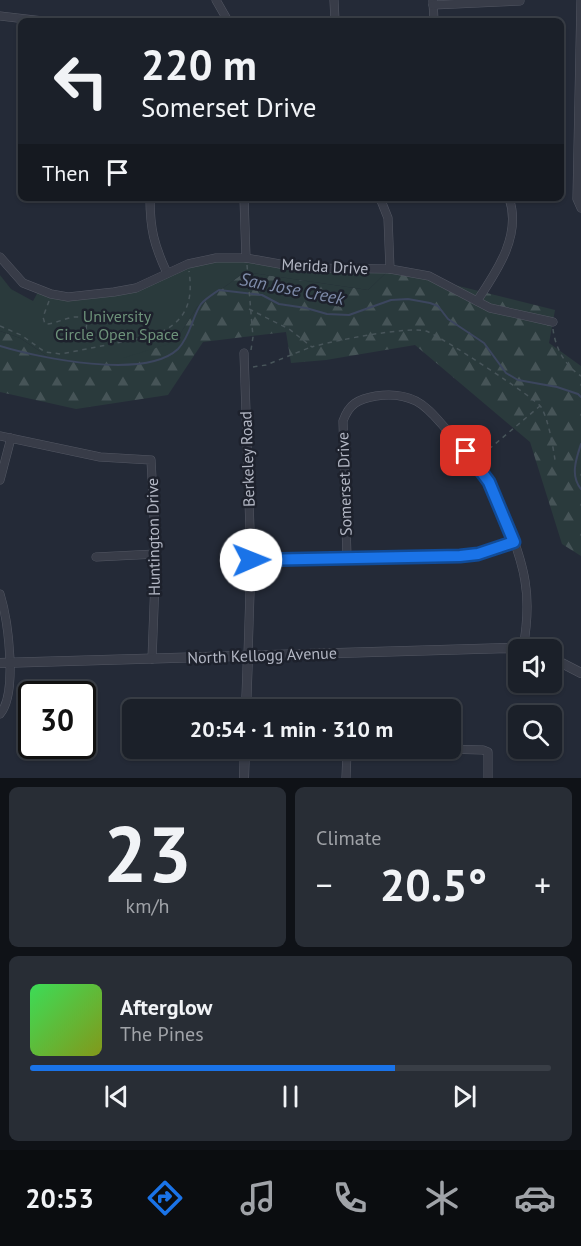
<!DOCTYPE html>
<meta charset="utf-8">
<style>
body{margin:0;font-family:"PT Sans",sans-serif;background:#282d35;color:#f1f3f6;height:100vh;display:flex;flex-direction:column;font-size:22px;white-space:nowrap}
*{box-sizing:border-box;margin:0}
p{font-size:20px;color:#a0a3a8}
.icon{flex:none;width:33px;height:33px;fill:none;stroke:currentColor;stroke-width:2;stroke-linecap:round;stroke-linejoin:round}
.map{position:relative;height:778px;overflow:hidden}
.drawer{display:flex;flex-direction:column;gap:9px;padding:9px;background:#0f1217;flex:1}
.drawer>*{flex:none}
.banner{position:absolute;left:18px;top:18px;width:546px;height:183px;border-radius:9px;box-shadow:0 2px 4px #0004,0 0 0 2px #393e46;background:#1b2029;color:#f1f3f6;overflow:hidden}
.buttons{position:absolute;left:508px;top:639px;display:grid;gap:12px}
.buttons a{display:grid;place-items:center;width:54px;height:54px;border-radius:9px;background:#1b2029;box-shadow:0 2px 4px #0004,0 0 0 2px #393e46;font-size:30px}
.speed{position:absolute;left:18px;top:681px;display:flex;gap:12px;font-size:30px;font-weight:700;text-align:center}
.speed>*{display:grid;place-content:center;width:78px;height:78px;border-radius:50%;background:#1b2029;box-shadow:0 2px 4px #0004,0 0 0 2px #393e46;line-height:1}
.speed .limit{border:3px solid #111;border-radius:9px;background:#fff;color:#111}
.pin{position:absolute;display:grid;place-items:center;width:51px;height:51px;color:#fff;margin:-26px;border-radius:12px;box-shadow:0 3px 9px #0006}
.me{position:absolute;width:66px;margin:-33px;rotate:89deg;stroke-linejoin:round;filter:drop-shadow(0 0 4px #0008)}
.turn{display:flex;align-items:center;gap:21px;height:126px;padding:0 24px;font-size:27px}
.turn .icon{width:78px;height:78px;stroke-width:2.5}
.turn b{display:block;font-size:42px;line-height:51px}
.then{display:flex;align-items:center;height:57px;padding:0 24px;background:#0003;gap:12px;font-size:22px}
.big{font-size:45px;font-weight:600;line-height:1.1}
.drawer .widget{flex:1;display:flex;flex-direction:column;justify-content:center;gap:9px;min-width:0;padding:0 21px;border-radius:9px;background:#282d35}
.drawer .dial{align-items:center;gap:0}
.dial b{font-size:78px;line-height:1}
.song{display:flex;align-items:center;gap:18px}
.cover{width:72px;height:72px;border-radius:9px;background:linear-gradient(135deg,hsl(130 70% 55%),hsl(70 70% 35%))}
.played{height:6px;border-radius:3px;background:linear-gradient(90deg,#1a73e8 70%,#393e46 70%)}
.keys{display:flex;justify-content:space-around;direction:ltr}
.heat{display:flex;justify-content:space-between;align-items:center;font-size:33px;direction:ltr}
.drawer .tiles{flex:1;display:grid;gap:9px;grid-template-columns:1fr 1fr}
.widget:last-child{grid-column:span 2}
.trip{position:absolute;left:122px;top:699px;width:339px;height:60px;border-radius:9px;background:#1b2029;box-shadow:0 2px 4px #0004,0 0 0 2px #393e46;font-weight:600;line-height:60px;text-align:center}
.dock{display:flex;height:96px;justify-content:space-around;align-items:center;background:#0b0d10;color:#a0a3a8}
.dock .icon{width:42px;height:42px}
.dock .on{color:#1a73e8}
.dock b{font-size:27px;color:#f1f3f6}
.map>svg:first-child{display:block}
</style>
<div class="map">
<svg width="581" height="778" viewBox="0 0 581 778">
<defs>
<pattern id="forest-firs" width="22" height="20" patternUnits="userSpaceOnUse" patternTransform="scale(1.5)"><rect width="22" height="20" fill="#2a3a3c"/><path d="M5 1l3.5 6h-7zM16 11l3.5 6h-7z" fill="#465457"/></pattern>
</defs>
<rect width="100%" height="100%" fill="#242a37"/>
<path fill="url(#forest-firs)" d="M390,269L555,310L549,343L581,366V556L562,544L530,442L415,345L326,360L291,363L286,332L203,342L168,395L76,409L0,392V331L20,338L50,358L175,342L197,307L245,272L368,290Z"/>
<path fill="#2a3a3c" d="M216,258L277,265L390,269L368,290L245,272L197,307L175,342L123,358H50L20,338L0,331V275L11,289L33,301L39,290L51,294L114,292Z"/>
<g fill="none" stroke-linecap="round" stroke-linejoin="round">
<g stroke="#3c465e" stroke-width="2">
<path d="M0,346C39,358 145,380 178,349C190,337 193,315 201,304C205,299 213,294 219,290L262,295L279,304L306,308L327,314L349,315L391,300L408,299L430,303L438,306L448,319L484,343L506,373L518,380L557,387L578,394L581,397"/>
<path d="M581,444C576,459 570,476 581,489"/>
</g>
<g stroke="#535763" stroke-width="9">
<g id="minor">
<path d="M216,0L228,21"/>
<path d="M334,0L335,21"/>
<path d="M581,0L577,199L581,208"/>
<path d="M433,1L434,21"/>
<path d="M433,5L520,1"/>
<path d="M0,16L43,21"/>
<path d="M150,198C150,229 154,245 167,273"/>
<path d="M244,198L246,258"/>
<path d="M380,198L388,218L390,269"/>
<path d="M0,257L23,283L51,294L68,297L114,292L136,288L188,264L216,258H246L302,268L390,269L429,276L490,308L553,322"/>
<path d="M477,301C497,271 522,235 509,198"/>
<path d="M244,353L251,560L248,655"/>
<path d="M0,436L100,457L151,460L156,554L152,659"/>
<path d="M0,480L11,438"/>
<path d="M96,557L156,554"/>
<path d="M347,558L343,421C349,404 358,399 376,396C389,394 404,395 416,401C428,407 437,419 446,429C461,445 478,462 489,482C502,505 521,555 525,581C529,604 527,626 523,649"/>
<path d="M251,560L460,556L478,554L514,542"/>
<path d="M0,594C8,620 18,693 0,714"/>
<path d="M446,749L483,750L488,752V778"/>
<path d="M346,778L347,752"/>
</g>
</g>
<g stroke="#535763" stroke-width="10">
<g id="tertiary">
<path d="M552,658L581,673"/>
<path d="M0,663L508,648L525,650"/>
<path d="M246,710L248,655"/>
<path d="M244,778L245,748"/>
</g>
</g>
<g stroke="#48555a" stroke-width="1.5" stroke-dasharray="4.5 4.5" stroke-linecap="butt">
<path d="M247,265L253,337L251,350"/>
<path d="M49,301L43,317L45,324C58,325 75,310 87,321L86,330"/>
<path d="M249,309L289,329L312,347C332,341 408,326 426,331C437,334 537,399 541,407C548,418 553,446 555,460"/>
<path d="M0,326L21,335L45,352L61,354L152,336C184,324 194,305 189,271"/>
<path d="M553,329C555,347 565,366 581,376"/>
<path d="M253,367L266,365L311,347"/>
<path d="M482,455L540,406"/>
</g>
<use href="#minor" stroke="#383c48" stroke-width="8"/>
<use href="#tertiary" stroke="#383c48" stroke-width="9"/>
</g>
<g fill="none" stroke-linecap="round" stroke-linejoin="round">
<g stroke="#114b97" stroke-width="15">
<path id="route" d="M251,560L460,556L478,554L514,542L489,482L466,451"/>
</g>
<use href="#route" stroke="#1a73e8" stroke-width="10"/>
</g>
<g text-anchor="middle" stroke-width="5" stroke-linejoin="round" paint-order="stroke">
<g font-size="16" fill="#b3b7c4" stroke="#1d212c">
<text transform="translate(325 266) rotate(3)" y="6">Merida Drive</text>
<text transform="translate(247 459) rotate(-92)" y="6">Berkeley Road</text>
<text transform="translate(344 484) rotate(-92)" y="6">Somerset Drive</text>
<text transform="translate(153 537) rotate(-91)" y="6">Huntington Drive</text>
<text transform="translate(262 655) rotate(-2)" y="6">North Kellogg Avenue</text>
</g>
<g font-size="16" fill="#6d927a" stroke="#1d212c">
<text x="117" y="322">University<tspan x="117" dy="18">Circle Open Space</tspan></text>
</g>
<g font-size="18" font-style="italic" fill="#7e8ba9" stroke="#1d212c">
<text transform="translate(292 289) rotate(11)" y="6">San Jose Creek</text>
</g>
</g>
</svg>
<div class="buttons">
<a><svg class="icon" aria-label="sound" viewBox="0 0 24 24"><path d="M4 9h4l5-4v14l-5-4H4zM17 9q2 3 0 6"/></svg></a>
<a><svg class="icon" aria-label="search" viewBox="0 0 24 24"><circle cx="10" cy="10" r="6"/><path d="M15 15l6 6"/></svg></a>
</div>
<div class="speed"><div class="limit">30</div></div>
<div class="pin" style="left:466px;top:451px;background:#d93025"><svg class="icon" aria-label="arrive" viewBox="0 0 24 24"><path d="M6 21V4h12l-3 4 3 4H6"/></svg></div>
<svg class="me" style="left:251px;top:560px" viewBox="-20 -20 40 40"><circle r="19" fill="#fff"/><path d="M0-13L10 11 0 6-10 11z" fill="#1a73e8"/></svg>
<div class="trip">20:54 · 1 min · 310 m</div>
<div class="banner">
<div class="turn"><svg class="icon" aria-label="left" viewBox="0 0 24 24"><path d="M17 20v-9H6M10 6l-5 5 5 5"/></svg><div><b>220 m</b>Somerset Drive</div></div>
<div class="then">Then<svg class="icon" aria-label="arrive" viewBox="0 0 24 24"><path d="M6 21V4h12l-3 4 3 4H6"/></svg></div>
</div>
</div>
<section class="drawer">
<div class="tiles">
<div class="widget dial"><b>23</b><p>km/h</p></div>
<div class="widget"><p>Climate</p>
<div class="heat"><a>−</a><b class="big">20.5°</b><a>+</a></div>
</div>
<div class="widget">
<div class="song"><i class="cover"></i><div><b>Afterglow</b><p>The Pines</p></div></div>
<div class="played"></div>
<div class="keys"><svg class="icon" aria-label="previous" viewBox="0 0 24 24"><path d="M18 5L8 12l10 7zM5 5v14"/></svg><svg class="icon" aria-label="pause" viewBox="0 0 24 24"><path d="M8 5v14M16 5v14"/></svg><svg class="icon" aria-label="next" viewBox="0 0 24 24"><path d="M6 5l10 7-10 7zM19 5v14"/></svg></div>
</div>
</div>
</section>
<nav class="dock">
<b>20:53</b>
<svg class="icon on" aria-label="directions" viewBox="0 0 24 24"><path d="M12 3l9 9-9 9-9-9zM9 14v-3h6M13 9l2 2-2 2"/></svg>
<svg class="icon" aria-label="music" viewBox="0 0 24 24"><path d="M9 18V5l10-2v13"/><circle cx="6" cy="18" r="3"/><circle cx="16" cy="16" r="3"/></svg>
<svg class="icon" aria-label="phone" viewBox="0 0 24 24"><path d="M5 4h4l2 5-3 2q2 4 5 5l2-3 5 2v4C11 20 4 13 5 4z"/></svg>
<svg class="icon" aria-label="climate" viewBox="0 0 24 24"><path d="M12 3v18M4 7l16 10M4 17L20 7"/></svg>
<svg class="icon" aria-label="car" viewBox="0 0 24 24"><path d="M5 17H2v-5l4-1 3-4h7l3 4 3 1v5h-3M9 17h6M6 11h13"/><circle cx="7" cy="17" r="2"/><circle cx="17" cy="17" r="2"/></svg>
</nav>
